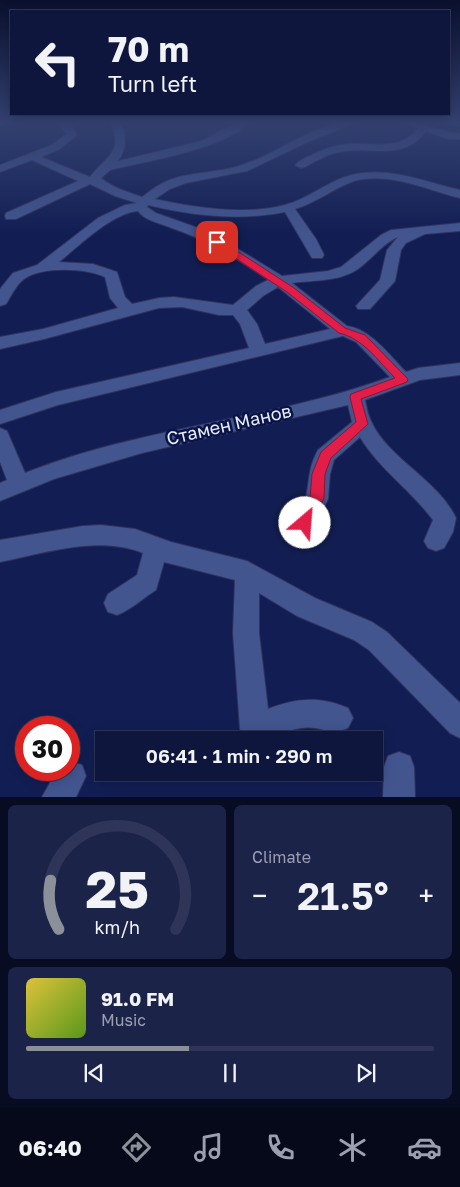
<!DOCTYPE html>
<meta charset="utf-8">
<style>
body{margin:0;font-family:"Golos Text",sans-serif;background:#1c2349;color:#f1f3f6;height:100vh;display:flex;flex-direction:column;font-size:19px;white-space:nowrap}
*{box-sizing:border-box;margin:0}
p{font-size:16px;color:#9b9fb0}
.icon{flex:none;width:28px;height:28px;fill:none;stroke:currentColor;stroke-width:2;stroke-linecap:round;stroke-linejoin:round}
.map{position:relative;height:797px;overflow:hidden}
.drawer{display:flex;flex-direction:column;gap:8px;padding:8px;background:#080c22;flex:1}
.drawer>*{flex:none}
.hud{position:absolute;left:10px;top:10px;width:440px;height:105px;border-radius:0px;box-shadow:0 2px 12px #0003,0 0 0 1px #2e3558;background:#0e163e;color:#f1f3f6;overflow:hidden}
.speed{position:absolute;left:15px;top:716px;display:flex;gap:10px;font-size:25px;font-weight:700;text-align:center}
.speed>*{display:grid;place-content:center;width:65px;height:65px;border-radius:50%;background:#0e163e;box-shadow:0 2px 12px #0003,0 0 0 1px #2e3558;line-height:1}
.speed .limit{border:8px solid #d22;background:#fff;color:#111}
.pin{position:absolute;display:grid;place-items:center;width:42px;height:42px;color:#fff;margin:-21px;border-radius:10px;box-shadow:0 2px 8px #0006}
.me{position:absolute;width:55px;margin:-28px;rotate:27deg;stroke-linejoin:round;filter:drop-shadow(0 0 4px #0008)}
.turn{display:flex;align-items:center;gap:18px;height:105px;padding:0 15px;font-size:22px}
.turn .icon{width:65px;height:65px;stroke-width:2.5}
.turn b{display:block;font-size:35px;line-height:42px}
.big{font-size:38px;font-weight:600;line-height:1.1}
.drawer .card{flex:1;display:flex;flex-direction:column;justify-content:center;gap:8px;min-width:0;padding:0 18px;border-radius:8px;background:#1c2349}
.drawer .dial{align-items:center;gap:0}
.dial svg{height:130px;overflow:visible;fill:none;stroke:#2e3558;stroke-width:7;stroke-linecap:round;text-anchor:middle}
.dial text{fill:#f1f3f6;stroke:none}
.song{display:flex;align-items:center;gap:15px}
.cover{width:60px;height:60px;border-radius:8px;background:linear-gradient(135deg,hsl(50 70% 55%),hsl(90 70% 35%))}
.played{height:5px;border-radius:2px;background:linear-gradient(90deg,#8c9099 40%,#2e3558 40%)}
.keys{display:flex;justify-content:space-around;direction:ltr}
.heat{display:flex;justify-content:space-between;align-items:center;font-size:28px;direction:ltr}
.drawer .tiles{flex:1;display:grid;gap:8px;grid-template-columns:1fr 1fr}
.card:last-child{grid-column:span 2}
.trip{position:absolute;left:95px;top:731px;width:288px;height:50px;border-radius:0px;background:#0e163e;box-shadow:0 2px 12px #0003,0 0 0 1px #2e3558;font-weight:600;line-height:50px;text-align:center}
.tab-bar{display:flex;height:80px;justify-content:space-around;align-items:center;background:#060919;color:#9b9fb0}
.tab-bar .icon{width:35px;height:35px}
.tab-bar .active{color:#8c9099}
.tab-bar b{font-size:22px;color:#f1f3f6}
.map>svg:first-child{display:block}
</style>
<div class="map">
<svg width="460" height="797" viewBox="0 0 460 797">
<rect width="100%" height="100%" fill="#121e53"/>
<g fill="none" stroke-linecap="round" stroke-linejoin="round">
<g stroke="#31325e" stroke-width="2">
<g id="minor">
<path d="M59,122H69L77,135L60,149L41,157L90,177C105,157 125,152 110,122H120C127,136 127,148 118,161L202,141L237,122H249C225,149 146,161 110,170L101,178C113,188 128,192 142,197C149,192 155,187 161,184C185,171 214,174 239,166C278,155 314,121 356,122L310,141L247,171L186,183L170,189L155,199C195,208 254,217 294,202C317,193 337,175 363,173C396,169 429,183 460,190V198C428,190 388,171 354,181C334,188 316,203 295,209L316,239L324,255L322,258H312L285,212C239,221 193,216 148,205L147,207L156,213L201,229L225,241L282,276L328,271L341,267L381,235L391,230L460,223V231L425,234L406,243L401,250L395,281L370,309H358L356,306L380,280L387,250L398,237C382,244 372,259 358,269C339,282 314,280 292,283L347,326C371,329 390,356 406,372L418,368L460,363V375L420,380L365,400C367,408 368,416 372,423C388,458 438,480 456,518L453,532L444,548L436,551L428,548L424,541L433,520C411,490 379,469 360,437L334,460L330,474L328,499L313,530L305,533L297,530L294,523C297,515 304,506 306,497C310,479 308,468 318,450L352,422L348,405L142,453L54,479L0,501V483L7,480L0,462V428L7,431L25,473C143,426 272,420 390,377L356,342L343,336L58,405L0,424V410L56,392L249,348L240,324L233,315H219L182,307L159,308L44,339L0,349V337L43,329L118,308L110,298L105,277C86,268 42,266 24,279C16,285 11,296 6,304L0,306V289L13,273L37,265L98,218L125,205L137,203L115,196L90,184L16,219H6L5,216L6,213L78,181L32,160L0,172V165L52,145L66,134ZM138,211C144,220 159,223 169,227C205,239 237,258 268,280L256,286L233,305L174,297L159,298L132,304L125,297L117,272L93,264L59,262C79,246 112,213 138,211ZM278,287L330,329L265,344L257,324L247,310L263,296Z"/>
<path d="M405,122C425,122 441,133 460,133V139H448L426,131C404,161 375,147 344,151C330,153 317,160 305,167L301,168L295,165C300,160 306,157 312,155C323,149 336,145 349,144C375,142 400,152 418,128Z"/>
<path d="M101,525L135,529L171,542L247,561L315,598L372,622L387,632L460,703V738L450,733L369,650L354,640L297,616L259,593V633L268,709C296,698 319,696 348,708L353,718L348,728C329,736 319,725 302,728C282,730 266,743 245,739L240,729L233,633L235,580L164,562L156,590C143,598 131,610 117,615L108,612L104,603L108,594L137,575L143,553C98,535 45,553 0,562V540L83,526Z"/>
<path d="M399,752L410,756L414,767L415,797H383L384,767L388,756Z"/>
<path d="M69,761L82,765L86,776L76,797H42L57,770H69Z"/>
</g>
</g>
<use href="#minor" fill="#42558f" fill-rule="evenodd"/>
</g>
<linearGradient id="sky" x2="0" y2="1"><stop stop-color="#0a102e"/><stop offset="0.52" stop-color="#334171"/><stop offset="1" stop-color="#334171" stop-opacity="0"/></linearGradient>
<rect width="460" height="234" fill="url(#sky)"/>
<path fill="#e11d48" stroke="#92132f" d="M214,240H220L294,288L345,328L365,335L408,379L407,382L361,399L368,424L331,458L325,474L324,498L310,527L305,529L300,527L298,523L310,498L312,474L321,452L356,422L350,397L351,394L395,378C377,360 364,339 339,333L287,292L214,244Z"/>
<g text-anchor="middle" stroke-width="5" stroke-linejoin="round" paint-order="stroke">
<g font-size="18" fill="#e8edfb" stroke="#0a1347">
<text transform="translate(229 425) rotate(-13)" y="6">Стамен Манов</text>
</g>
</g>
</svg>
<div class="speed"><div class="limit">30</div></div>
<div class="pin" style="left:217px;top:242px;background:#d93025"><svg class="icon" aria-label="arrive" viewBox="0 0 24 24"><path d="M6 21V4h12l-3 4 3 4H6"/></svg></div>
<svg class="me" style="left:305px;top:523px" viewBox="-20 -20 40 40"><circle r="19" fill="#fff"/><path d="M0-13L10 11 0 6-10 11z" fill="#e11d48"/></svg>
<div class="trip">06:41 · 1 min · 290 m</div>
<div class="hud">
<div class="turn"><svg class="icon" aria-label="left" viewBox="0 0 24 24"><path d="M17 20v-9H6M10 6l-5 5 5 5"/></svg><div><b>70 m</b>Turn left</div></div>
</div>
</div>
<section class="drawer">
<div class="tiles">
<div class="card dial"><svg viewBox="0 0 100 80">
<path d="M14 69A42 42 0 1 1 86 69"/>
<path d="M14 69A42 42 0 0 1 9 39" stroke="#8c9099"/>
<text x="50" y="56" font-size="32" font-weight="700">25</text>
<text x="50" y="72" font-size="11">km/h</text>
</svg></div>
<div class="card"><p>Climate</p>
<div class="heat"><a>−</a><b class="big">21.5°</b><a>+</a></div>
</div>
<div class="card">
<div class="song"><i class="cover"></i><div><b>91.0 FM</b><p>Music</p></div></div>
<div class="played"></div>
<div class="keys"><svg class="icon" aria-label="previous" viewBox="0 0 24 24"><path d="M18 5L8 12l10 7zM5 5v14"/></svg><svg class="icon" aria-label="pause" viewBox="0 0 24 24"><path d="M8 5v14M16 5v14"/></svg><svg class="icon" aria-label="next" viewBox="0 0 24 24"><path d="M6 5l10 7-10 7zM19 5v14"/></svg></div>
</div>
</div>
</section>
<nav class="tab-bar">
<b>06:40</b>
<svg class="icon active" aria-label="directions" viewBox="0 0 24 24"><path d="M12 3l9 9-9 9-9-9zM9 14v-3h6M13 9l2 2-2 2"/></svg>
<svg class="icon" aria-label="music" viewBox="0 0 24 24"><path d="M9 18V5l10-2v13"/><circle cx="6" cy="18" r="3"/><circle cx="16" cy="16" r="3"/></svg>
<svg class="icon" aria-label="phone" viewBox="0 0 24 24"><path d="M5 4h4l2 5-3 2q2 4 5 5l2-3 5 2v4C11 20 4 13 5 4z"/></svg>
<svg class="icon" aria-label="climate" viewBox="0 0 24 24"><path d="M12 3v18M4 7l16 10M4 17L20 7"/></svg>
<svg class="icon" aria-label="car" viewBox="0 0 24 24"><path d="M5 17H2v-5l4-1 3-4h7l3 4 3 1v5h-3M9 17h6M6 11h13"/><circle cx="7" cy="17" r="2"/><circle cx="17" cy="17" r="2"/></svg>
</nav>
